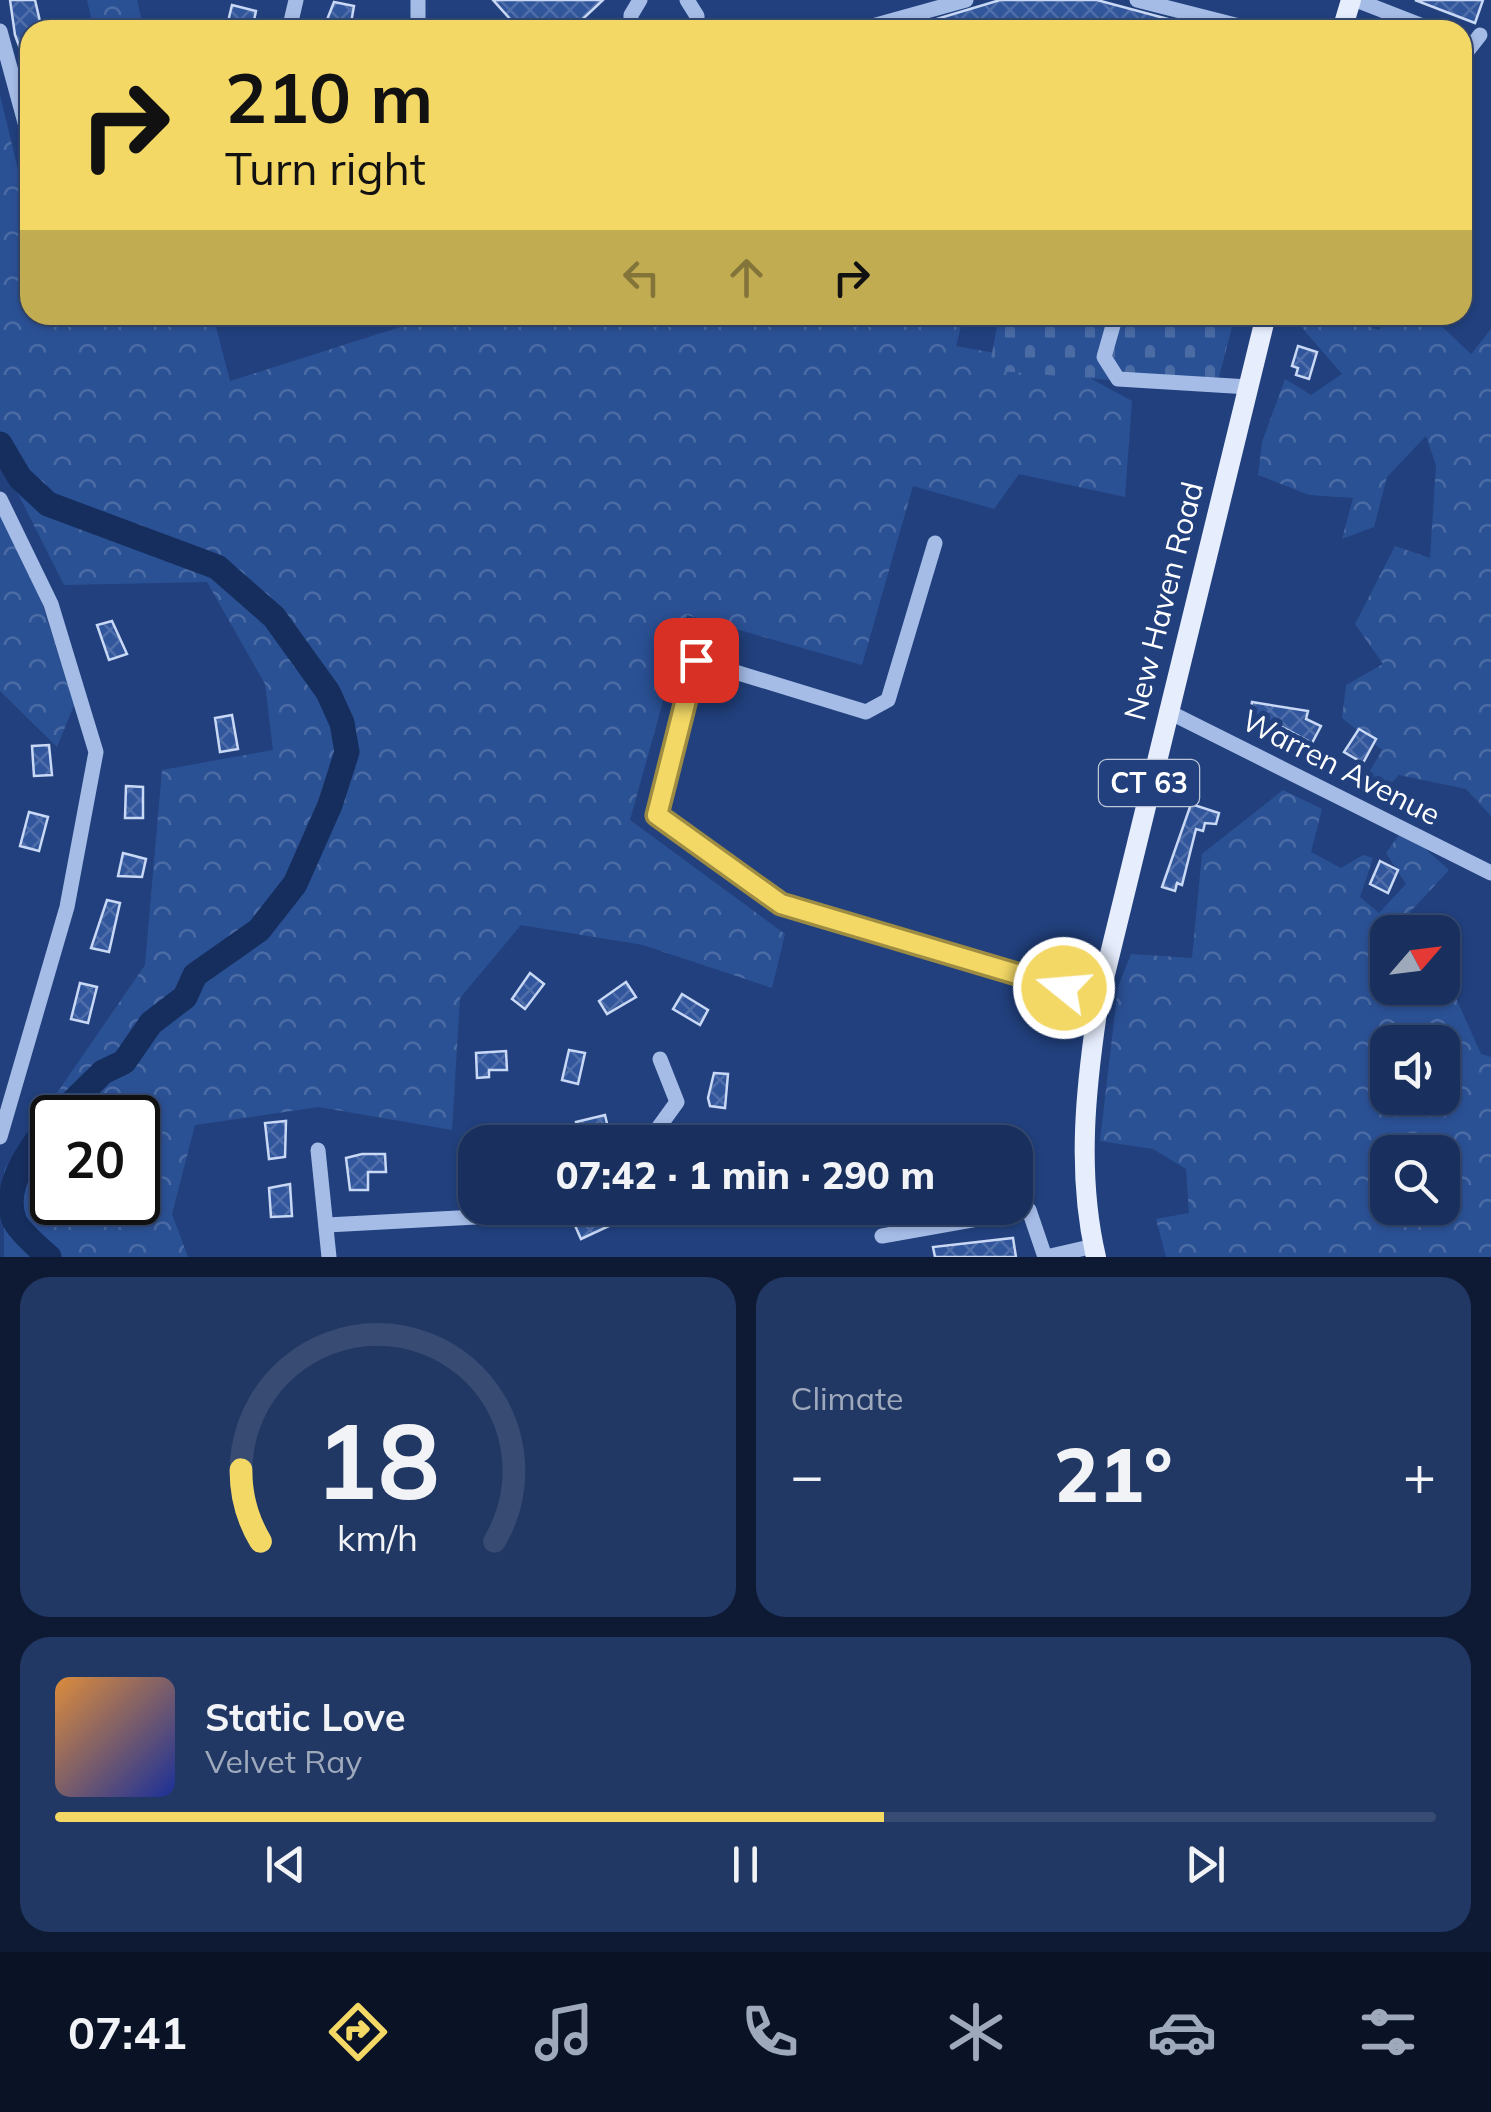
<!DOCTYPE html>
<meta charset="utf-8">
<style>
body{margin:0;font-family:Mulish,sans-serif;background:#223864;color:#f1f3f6;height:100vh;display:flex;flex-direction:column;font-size:38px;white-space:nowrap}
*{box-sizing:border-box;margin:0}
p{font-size:32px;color:#9fa9bc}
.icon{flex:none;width:55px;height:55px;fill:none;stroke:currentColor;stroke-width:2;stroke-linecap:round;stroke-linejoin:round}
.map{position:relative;height:1257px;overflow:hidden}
.side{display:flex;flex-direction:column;gap:20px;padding:20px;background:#0e1a34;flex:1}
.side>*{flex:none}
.top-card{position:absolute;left:20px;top:20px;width:1452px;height:305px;border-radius:30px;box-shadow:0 2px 8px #0004,0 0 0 2px #374b73;background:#f3d866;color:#111;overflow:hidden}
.needle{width:65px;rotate:62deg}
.tools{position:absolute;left:1370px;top:915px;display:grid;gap:20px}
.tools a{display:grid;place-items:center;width:90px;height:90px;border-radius:20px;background:#19305e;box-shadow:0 2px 8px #0004,0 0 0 2px #374b73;font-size:50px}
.speed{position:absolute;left:30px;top:1095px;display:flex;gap:20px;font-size:50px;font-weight:700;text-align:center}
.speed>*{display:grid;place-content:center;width:130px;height:130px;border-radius:50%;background:#19305e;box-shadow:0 2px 8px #0004,0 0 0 2px #374b73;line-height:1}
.speed .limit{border:5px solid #111;border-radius:15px;background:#fff;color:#111}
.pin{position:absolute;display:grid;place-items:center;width:85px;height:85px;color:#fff;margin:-42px;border-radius:20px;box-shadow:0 5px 15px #0006}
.me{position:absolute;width:110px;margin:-55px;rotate:287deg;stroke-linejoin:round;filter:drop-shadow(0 0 8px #0008)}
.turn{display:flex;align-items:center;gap:35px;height:210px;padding:0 40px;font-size:45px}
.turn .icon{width:130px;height:130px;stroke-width:2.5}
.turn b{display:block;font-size:70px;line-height:85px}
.lanes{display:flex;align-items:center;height:95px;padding:0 40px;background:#0003;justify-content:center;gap:50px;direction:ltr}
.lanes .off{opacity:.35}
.big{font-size:75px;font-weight:800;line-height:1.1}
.side .widget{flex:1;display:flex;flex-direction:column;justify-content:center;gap:15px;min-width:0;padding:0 35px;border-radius:30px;background:#223864}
.side .dial{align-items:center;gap:0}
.dial svg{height:260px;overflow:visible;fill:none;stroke:#374b73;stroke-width:7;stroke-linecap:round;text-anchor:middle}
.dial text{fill:#f1f3f6;stroke:none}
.song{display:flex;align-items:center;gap:30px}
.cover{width:120px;height:120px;border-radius:15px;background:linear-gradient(135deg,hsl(30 70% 55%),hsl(230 70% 35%))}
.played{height:10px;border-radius:5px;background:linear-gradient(90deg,#f3d866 60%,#374b73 60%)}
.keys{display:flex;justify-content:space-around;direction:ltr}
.heat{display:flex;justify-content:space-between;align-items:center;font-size:55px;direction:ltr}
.side .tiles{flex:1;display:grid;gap:20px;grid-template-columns:1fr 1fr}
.widget:last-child{grid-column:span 2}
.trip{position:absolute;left:458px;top:1125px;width:575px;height:100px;border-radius:30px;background:#19305e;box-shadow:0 2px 8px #0004,0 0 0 2px #374b73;font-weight:800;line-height:100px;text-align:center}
.tabs{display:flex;height:160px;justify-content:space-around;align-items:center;background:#0a1326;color:#9fa9bc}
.tabs .icon{width:70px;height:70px}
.tabs .active{color:#f3d866}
.tabs b{font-size:45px;color:#f1f3f6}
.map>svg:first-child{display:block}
</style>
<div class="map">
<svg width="1491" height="1257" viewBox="0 0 1491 1257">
<defs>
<pattern id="forest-crowns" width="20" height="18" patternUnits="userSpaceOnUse" patternTransform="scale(2.5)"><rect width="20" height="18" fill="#2b5195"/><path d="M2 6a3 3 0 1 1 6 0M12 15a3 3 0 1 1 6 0" fill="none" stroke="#4b6ba5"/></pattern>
<pattern id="cemetery-stones" width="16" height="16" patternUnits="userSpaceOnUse" patternTransform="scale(2.5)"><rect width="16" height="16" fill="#2b5195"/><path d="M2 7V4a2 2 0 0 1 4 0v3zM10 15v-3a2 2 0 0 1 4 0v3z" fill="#4b6ba5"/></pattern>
<pattern id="building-cross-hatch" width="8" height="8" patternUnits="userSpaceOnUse" patternTransform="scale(2.5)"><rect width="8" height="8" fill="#31569b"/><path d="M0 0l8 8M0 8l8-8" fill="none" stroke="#506faa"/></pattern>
</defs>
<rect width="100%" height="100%" fill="#21407d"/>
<g fill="url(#forest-crowns)" fill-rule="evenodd">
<path d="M87,0H137L144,30H94Z"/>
<path d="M0,95L26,203L30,204V315H213L230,381L438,315H964L956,346L1068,366L1132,401L1125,497L1019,474L994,509L913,486L862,665L687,615L630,820L785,934L772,988L643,945L521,925L460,998L452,1130L319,1107L195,1125L172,1214L188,1257H4V1170L145,965L162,770L273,750L265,684L207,582L64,585L0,458ZM52,1118H138V1202H52Z"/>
<path d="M1297,315H1338L1379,330L1388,315H1437L1436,321L1471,354L1491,329V816L1466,789L1399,775L1378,797L1361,787L1382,750L1342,718L1346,685L1383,664L1355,624L1395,546L1430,558L1436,465L1426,436L1387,477L1374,527L1342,539L1353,498L1309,495L1258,475L1262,442L1285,379L1311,395L1342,374L1296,321Z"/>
<path d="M0,516L39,594L74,705L57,747L0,691Z"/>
<path d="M1283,790L1322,809L1311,852L1341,868L1363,855L1373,858L1360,897L1379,913L1406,884L1386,853L1403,829L1449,870L1410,912L1422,932H1388V988H1442L1443,969L1481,1054L1491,1057V1257H1166L1156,1219L1189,1213L1186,1169L1153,1149L1100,1141L1118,987L1131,954L1192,958L1202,854ZM1388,1042H1442V1098H1388ZM1388,1152H1442V1208H1388Z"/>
</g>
<path fill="url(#cemetery-stones)" d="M999,315H1235L1216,389L989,370Z"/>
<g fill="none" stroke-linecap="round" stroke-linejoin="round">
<g stroke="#162e5d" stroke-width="25">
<path d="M0,444L20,478L48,504L217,567L274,617L328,692L342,723L347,752L330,805L295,884L259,930L195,975L185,997L151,1023L124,1062L103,1072L56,1118"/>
<path d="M49,1257C38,1247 23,1235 15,1222C0,1188 32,1145 52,1121"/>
</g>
</g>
<g fill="url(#building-cross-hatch)" stroke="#c8d8f5" stroke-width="2.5">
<path d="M10,0H35L42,30H30V76L15,35Z"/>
<path d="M493,0H603L571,30H520Z"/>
<path d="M1000,0H1097L1209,30H900Z"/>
<path d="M1415,0H1483L1475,23Z"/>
<path d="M334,2L354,6L351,23L360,25L359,30H323Z"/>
<path d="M232,5L256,11L252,30H226Z"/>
<path d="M1298,346L1317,352L1309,379L1296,375L1298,368L1292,366Z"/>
<path d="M112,621L127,654L109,660L97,625Z"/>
<path d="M1252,702L1308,711L1306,719L1321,726L1312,743L1282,727L1249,721Z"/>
<path d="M232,715L238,749L220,752L215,718Z"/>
<path d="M1359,729L1376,739L1363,763L1344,752Z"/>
<path d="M49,745L52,775L34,776L32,746Z"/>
<path d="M126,786L143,787V818H125Z"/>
<path d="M1191,804L1219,813L1216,824L1205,823L1203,831L1196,829L1182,885L1177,883L1175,891L1162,887Z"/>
<path d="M29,812L48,817L39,851L20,846Z"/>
<path d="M123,853L146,859L142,877L118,876Z"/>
<path d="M1380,861L1398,870L1388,893L1370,884Z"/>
<path d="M107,900L120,903L109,952L91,948Z"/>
<path d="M530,973L544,984L525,1009L512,999Z"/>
<path d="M626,982L636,997L607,1014L599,1001Z"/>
<path d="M80,983L97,987L88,1023L71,1019Z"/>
<path d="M682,994L708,1010L700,1025L673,1009Z"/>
<path d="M569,1050L585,1053L578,1084L562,1080Z"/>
<path d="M506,1051L507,1070H489V1077L477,1078L476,1053Z"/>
<path d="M714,1073L728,1074L725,1108L710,1106L708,1098Z"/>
<path d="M605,1115L609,1132L569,1142H533V1130H578L576,1122Z"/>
<path d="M286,1121L285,1157L269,1159L265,1123Z"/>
<path d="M362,1154H385L386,1172H368V1190H350L346,1158Z"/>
<path d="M290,1184L292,1216L271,1217L269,1188Z"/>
<path d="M588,1208H635L609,1219L611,1225L581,1239L573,1221L591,1213Z"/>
<path d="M1013,1238L1016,1257H935L933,1247Z"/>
</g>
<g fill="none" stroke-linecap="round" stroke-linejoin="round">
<g stroke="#a5bce7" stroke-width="15">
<path d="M418,0V30"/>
<path d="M687,0L697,16V30"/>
<path d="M1137,0L1255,30"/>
<path d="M1356,0L1433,30"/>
<path d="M289,30L296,0"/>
<path d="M631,30V15L640,0"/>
<path d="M858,30L966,0"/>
<path d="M0,31L30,141"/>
<path d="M1462,58L1480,35"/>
<path d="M1116,315L1104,357L1118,379L1249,387"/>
<path d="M0,499L51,604L96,752L67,907L0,1137"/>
<path d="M935,543L888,700L866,712L696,660L657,815L781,904L1099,999"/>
<path d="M1167,711L1491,873"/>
<path d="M648,1142L677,1102L660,1059"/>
<path d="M318,1150L329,1257"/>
<path d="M327,1225L476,1217L499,1208"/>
<path d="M882,1236L1029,1210L1045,1257"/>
<path d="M1046,1257L1094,1246"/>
</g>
<g stroke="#e6edfd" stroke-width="20">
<path d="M1342,30L1351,0"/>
<path d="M1096,1257C1076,1172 1086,1084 1099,999L1266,315"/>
</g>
</g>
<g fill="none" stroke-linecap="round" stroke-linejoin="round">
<g stroke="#9e8c42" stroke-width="25">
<path id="route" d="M696,660L657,815L781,904L1064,988"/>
</g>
<use href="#route" stroke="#f3d866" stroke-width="18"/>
</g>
<g text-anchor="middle" stroke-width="10" stroke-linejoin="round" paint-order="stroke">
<rect fill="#21407d" stroke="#bcc6d8" stroke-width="2.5" x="1099" y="760" width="100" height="46" rx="8"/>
<g font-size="28" font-weight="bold" fill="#fff">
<text x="1149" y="793">CT 63</text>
</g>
<g font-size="30" fill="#fff" stroke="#21407d">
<text transform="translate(1164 601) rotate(-76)" y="10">New Haven Road</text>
<text transform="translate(1341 768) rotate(27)" y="10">Warren Avenue</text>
</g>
</g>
</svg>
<div class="tools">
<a><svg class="needle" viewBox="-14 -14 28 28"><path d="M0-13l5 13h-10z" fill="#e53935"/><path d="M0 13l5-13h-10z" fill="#9fa9bc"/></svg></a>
<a><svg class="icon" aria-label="sound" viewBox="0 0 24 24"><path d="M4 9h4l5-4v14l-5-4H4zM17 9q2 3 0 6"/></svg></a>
<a><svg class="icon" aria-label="search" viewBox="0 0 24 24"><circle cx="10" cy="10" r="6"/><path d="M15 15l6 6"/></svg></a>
</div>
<div class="speed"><div class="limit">20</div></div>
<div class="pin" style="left:696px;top:660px;background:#d93025"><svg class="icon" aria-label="arrive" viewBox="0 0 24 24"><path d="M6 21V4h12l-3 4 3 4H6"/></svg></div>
<svg class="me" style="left:1064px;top:988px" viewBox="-20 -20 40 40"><circle r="17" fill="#f3d866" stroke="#fff" stroke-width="3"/><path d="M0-11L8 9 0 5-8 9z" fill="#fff"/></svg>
<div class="trip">07:42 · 1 min · 290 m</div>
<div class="top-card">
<div class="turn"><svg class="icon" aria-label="right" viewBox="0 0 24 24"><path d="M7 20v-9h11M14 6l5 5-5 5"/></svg><div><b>210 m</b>Turn right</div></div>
<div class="lanes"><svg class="icon off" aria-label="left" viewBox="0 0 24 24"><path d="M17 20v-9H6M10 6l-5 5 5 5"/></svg><svg class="icon off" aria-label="ahead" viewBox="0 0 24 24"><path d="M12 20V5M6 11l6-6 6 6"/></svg><svg class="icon" aria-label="right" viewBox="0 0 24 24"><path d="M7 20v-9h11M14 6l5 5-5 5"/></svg></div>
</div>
</div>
<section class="side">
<div class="tiles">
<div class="widget dial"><svg viewBox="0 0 100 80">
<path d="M14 69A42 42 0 1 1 86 69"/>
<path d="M14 69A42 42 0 0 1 8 47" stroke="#f3d866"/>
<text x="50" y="56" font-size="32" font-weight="700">18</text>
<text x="50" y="72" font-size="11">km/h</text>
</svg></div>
<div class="widget"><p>Climate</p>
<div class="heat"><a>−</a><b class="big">21°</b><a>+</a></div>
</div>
<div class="widget">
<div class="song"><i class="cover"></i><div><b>Static Love</b><p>Velvet Ray</p></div></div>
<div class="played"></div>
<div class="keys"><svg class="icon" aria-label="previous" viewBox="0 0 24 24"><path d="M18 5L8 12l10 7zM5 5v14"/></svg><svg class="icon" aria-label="pause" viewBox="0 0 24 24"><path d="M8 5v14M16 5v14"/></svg><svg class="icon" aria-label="next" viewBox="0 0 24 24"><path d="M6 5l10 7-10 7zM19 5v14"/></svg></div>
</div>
</div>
</section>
<nav class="tabs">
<b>07:41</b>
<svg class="icon active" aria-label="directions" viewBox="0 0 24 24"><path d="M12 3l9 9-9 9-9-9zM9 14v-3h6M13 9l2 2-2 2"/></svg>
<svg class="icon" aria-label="music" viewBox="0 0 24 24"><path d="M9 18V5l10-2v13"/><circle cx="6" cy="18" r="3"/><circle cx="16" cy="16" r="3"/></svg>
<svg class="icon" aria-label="phone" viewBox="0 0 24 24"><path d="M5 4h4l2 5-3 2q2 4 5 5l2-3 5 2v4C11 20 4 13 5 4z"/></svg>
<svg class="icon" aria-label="climate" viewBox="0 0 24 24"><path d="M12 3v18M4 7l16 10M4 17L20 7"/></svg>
<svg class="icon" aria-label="car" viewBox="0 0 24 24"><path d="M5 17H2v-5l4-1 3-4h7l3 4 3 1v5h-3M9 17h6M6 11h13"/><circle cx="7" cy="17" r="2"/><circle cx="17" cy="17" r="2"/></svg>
<svg class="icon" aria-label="filters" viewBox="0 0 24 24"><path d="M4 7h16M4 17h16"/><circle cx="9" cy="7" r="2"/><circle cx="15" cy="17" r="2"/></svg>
</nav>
